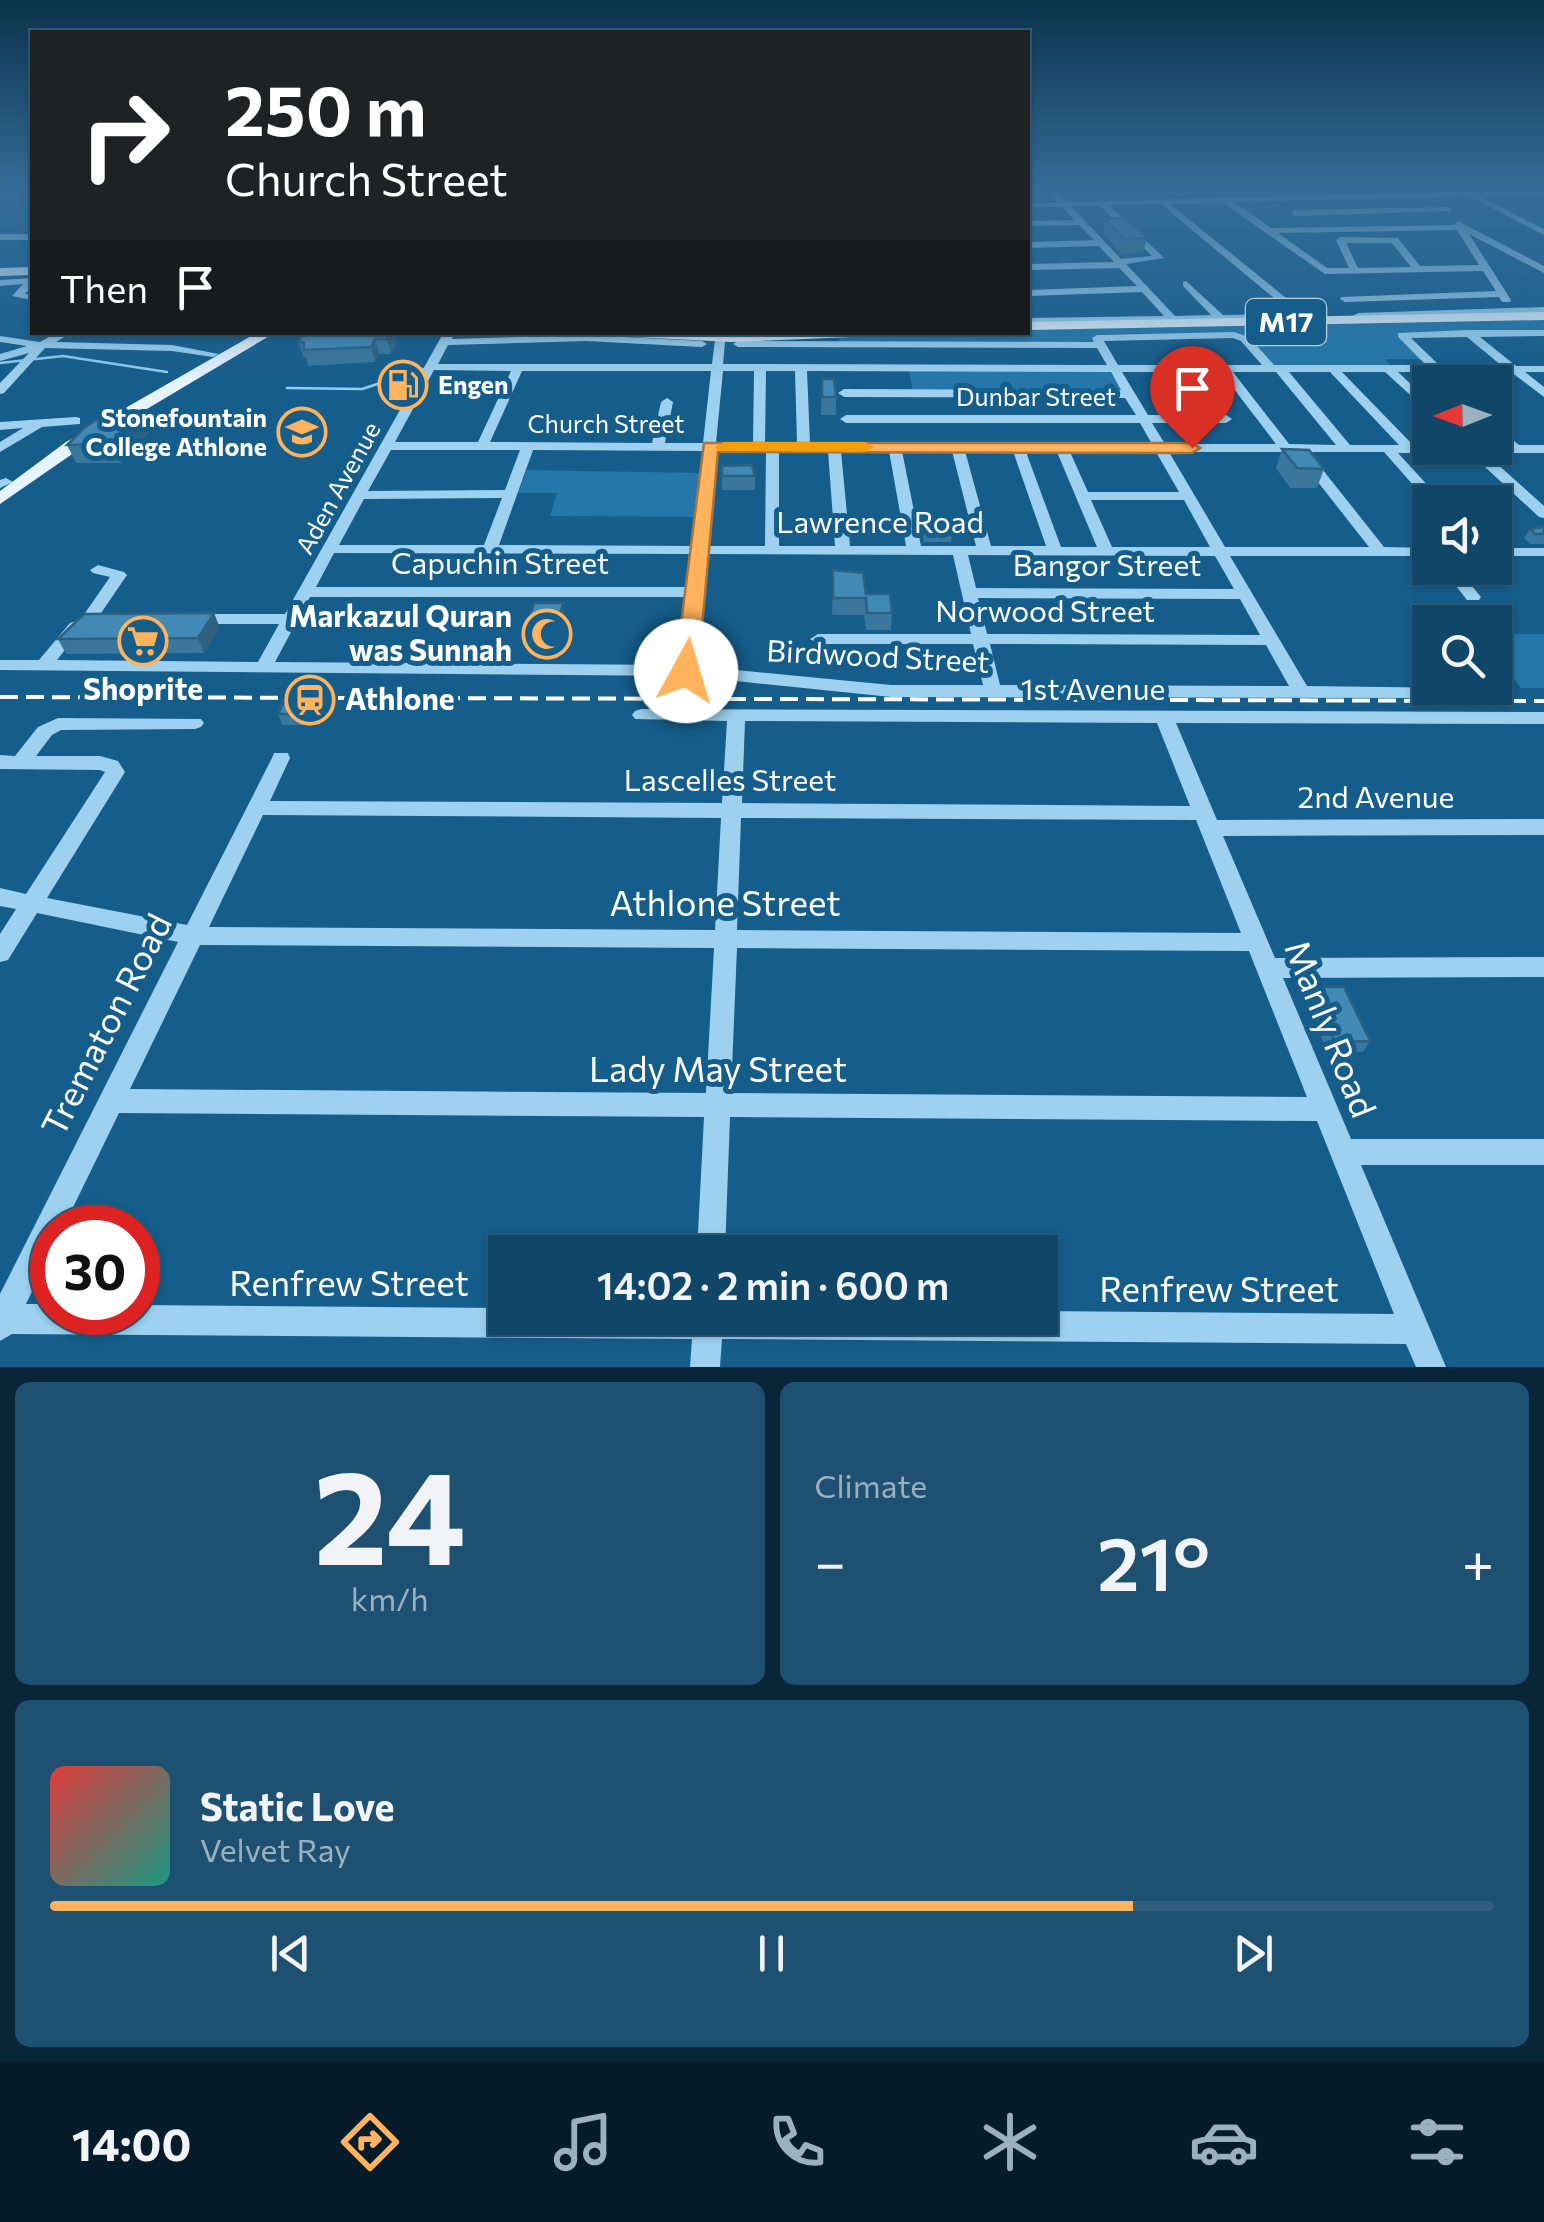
<!DOCTYPE html>
<meta charset="utf-8">
<style>
body{margin:0;font-family:Commissioner,sans-serif;background:#1e5071;color:#f1f3f6;height:100vh;display:flex;flex-direction:column;font-size:38px;white-space:nowrap}
*{box-sizing:border-box;margin:0}
p{font-size:32px;color:#9cb1c0}
.icon{flex:none;width:55px;height:55px;fill:none;stroke:currentColor;stroke-width:2;stroke-linecap:round;stroke-linejoin:round}
.map{position:relative;height:1367px;overflow:hidden}
.drawer{display:flex;flex-direction:column;gap:15px;padding:15px;background:#092639;flex:1}
.drawer>*{flex:none}
.top-card{position:absolute;left:30px;top:30px;width:1000px;height:305px;border-radius:0px;box-shadow:0 2px 8px #0004,0 0 0 2px #305e7c;background:#202124;color:#fff;overflow:hidden}
.needle{width:65px;rotate:269deg}
.fabs{position:absolute;left:1412px;top:365px;display:grid;gap:20px}
.fabs a{display:grid;place-items:center;width:100px;height:100px;border-radius:0px;background:#104668;box-shadow:0 2px 8px #0004,0 0 0 2px #305e7c;font-size:50px}
.speed{position:absolute;left:30px;top:1205px;display:flex;gap:20px;font-size:50px;font-weight:700;text-align:center}
.speed>*{display:grid;place-content:center;width:130px;height:130px;border-radius:50%;background:#104668;box-shadow:0 2px 8px #0004,0 0 0 2px #305e7c;line-height:1}
.speed .limit{border:15px solid #d22;background:#fff;color:#111}
.pin{position:absolute;display:grid;place-items:center;width:85px;height:85px;color:#fff;margin:-102px -42px;border-radius:50% 50% 50% 0;rotate:-45deg;box-shadow:0 0 10px #0007}
.pin .icon{rotate:45deg}
.me{position:absolute;width:110px;margin:-55px;rotate:6deg;stroke-linejoin:round;filter:drop-shadow(0 0 8px #0008)}
.turn{display:flex;align-items:center;gap:35px;height:210px;padding:0 30px;font-size:45px}
.turn .icon{width:130px;height:130px;stroke-width:2.5}
.turn b{display:block;font-size:70px;line-height:85px}
.then{display:flex;align-items:center;height:95px;padding:0 30px;background:#0003;gap:20px;font-size:38px}
.big{font-size:75px;font-weight:600;line-height:1.1}
.drawer .tile{flex:1;display:flex;flex-direction:column;justify-content:center;gap:15px;min-width:0;padding:0 35px;border-radius:15px;background:#1e5071}
.drawer .dial{align-items:center;gap:0}
.dial b{font-size:130px;line-height:1}
.song{display:flex;align-items:center;gap:30px}
.cover{width:120px;height:120px;border-radius:15px;background:linear-gradient(135deg,hsl(0 70% 55%),hsl(170 70% 35%))}
.played{height:10px;border-radius:5px;background:linear-gradient(90deg,#ffb35c 75%,#305e7c 75%)}
.keys{display:flex;justify-content:space-around;direction:ltr}
.heat{display:flex;justify-content:space-between;align-items:center;font-size:55px;direction:ltr}
.drawer .tiles{flex:1;display:grid;gap:15px;grid-template-columns:1fr 1fr}
.tile:last-child{grid-column:span 2}
.trip{position:absolute;left:488px;top:1235px;width:570px;height:100px;border-radius:0px;background:#104668;box-shadow:0 2px 8px #0004,0 0 0 2px #305e7c;font-weight:600;line-height:100px;text-align:center}
.menu{display:flex;height:160px;justify-content:space-around;align-items:center;background:#061c2a;color:#9cb1c0}
.menu .icon{width:70px;height:70px}
.menu .active{color:#ffb35c}
.menu b{font-size:45px;color:#f1f3f6}
.map>svg:first-child{display:block}
</style>
<div class="map">
<svg width="1544" height="1367" viewBox="0 0 1544 1367">
<rect width="100%" height="100%" fill="#155d8b"/>
<g fill="#2477a8">
<path d="M1544,318V332L1400,333L1397,337L1421,359H1385L1393,368H1275L1235,333L1101,334L1094,336V342L840,343L839,337L1028,332V328Z"/>
<path d="M909,371H1109L1124,391L913,392Z"/>
<path d="M527,470L700,473L695,517L550,516L557,493H518Z"/>
<path d="M1495,634H1544V688H1521L1495,655Z"/>
</g>
<g fill="none" stroke-linecap="round" stroke-linejoin="round">
<g stroke="#8fcff3" stroke-width="2.5">
<path d="M0,363L63,356L167,372"/>
<path d="M287,388L362,389L423,369"/>
</g>
<g fill="#9dd1ef" fill-rule="evenodd">
<path d="M1047,190H1055L1066,202L1544,190V194L1479,196L1544,229V235L1469,196L1234,202L1271,228L1454,225L1458,221L1544,266V273L1469,234L1511,300L1510,302H1502L1499,297L1345,302L1340,299L1341,297L1496,291L1483,271L1325,274L1223,203L1170,204L1306,314L1311,315V319L1028,324V318L1164,316L1142,292L1028,296V290L1137,286L1119,268L1028,270V264L1114,262L1099,246L1028,248V242L1094,240L1079,225L1028,226V221L1074,220L1062,207H1028V203L1058,202ZM1161,204L1293,314L1223,315L1186,281L1183,282V286L1211,315L1175,316L1126,264L1164,258L1109,205ZM1071,206H1100L1152,256L1121,259ZM1457,230L1479,265L1420,266L1398,238L1340,237L1336,240L1349,268H1327L1278,233ZM1346,243H1392L1411,267L1358,268Z"/>
<path d="M1449,207L1452,211L1295,216L1291,213L1295,210Z"/>
<rect x="0" y="234" width="32" height="6"/>
<path d="M32,278V286L25,294H32V300L12,296L23,284L0,286V280Z"/>
<path d="M1544,307V313L1358,319L1353,316L1358,313Z"/>
<path d="M1468,330H1544V336L1480,337L1516,366H1544V372H1525L1544,387V397L1511,372H1398L1430,402V413L1385,372H1342L1413,445H1430V448L1504,445L1495,437V426L1519,445H1544V453H1485L1544,506V518L1539,517L1470,453H1398L1443,502L1430,504L1384,452H1169L1225,547H1369L1299,458L1306,454L1311,455L1384,547L1430,548V556H1230L1307,686L1459,688L1462,692L1453,698L891,697L687,676L0,670V660H39L70,623L76,621L84,626L57,660L258,662L279,624H196L188,619L196,614H285L444,332H455L452,339L586,335L702,341L707,344L702,347L586,341L448,345L438,364H712L716,332H726L723,364L1107,365L1097,348L738,347L733,344L738,341L1094,342L1092,338L1097,335L1234,332L1249,337L1274,365H1426L1398,337V333ZM1467,337L1502,366L1439,365L1411,338ZM1233,338L1241,341L1262,365H1118L1104,341ZM434,370L511,371L478,442H395ZM522,371H711L703,443H665L673,402L667,398L661,402L652,443L490,442ZM723,371H754L753,443H716ZM766,371H795L797,443H765ZM807,371L1111,372L1121,390L844,389L838,393L844,397L1125,398L1136,415H846L840,419L846,423H1140L1152,444L810,443ZM1122,372H1221L1276,444H1165L1152,423H1226L1232,419L1226,415H1148ZM1233,372H1276L1336,445L1289,444ZM1289,372H1330L1399,445H1350ZM391,450H520L505,490L368,491ZM533,450L703,451L692,546L499,545ZM716,451H766L765,546H707ZM779,451H828L835,546H779ZM841,451H889L906,546H850ZM902,451H952L976,546H921ZM965,451H1013L1046,546H991ZM1026,452H1057L1097,547H1061ZM1070,452H1156L1179,492H1088ZM502,498L484,545H339L364,499ZM1091,500H1184L1210,547H1112ZM334,553L691,554L688,587H316ZM706,554L953,555L971,634H818L810,639L818,644H973L983,685H891L696,666ZM968,555L1215,556L1234,589L976,588ZM310,597H687L679,665L275,662ZM978,598L1240,599L1260,635L987,634ZM990,644L1266,645L1289,686L1000,685Z"/>
<path d="M58,332H72L56,342L172,345L219,354L213,357L172,351L45,348L4,393L0,394V383L29,353L0,361V354L27,346L0,342V336L40,342Z"/>
<path d="M76,417L80,418V424L42,427L0,452V442L23,428L0,430V422Z"/>
<path d="M6,478L13,482L0,488V480Z"/>
<rect x="1495" y="548" width="49" height="8"/>
<path d="M98,565L124,572L127,575L97,619L91,621L83,616L110,577L93,573L90,570Z"/>
<path d="M1442,568H1457L1481,597L1479,600H1467Z"/>
<path d="M641,709L1544,712V724L1176,723L1217,820L1544,819V835L1223,836L1275,958L1544,957V977L1283,978L1351,1139H1544V1165H1361L1446,1367H1416L1406,1344L722,1339L720,1367H690L692,1339L12,1334L0,1341V1294L178,942L37,913L8,960L0,962V934L16,909L0,906V888L26,894L105,772L100,770L0,769V755L15,756L38,727L58,718L201,719L204,723L201,727L195,729L61,730L52,735L36,756H100L118,761L125,772L47,898L187,925L272,758L274,753H288L290,758L270,801L722,803L727,721L635,719L632,715L635,711ZM745,721L1157,723L1190,806L742,803ZM263,815L721,818L715,930L209,927ZM741,818L1196,820L1241,933L737,930ZM200,945L714,948L706,1093L130,1089ZM737,948L1249,951L1307,1097L731,1093ZM119,1113L704,1117L697,1252H725L730,1117L1317,1121L1394,1314L1040,1311V1318H505V1308L138,1305V1312H52V1304H26L52,1250V1228H63Z"/>
</g>
<g fill="#e6f4ff" fill-rule="evenodd">
<path d="M32,267V275L0,276V268Z"/>
<path d="M1544,312V320L1028,330V322Z"/>
<path d="M258,332H276L78,450L0,504V491L66,442Z"/>
<path d="M607,332H883L876,336L732,342L614,336Z"/>
</g>
<path stroke="#fff" stroke-width="4" stroke-dasharray="18 8" stroke-linecap="butt" d="M0,697L1544,701"/>
</g>
<g fill="#39779d">
<path d="M1105,219L1147,238L1143,253L1121,254L1103,233Z"/>
<path d="M298,332H393L396,343L391,354H379L375,362L308,366L306,357L303,356L298,341L300,338Z"/>
<path d="M822,379L836,397V415H821Z"/>
<path d="M324,424L312,440H282L277,426Z"/>
<path d="M152,429L121,463H76L67,445Z"/>
<path d="M1282,449L1324,469L1317,488H1290L1276,468Z"/>
<path d="M722,466L755,476V490H722Z"/>
<path d="M923,521L952,532L951,542H924L922,531Z"/>
<path d="M1544,527V544H1530L1524,538L1530,529Z"/>
<path d="M833,570L892,613L891,630H866L864,615H832Z"/>
<path d="M566,619L558,649H528L525,634Z"/>
<path d="M220,628L204,653L66,654L58,639Z"/>
<path d="M321,711L314,725H282L278,714Z"/>
<path d="M1311,987L1370,1041L1363,1052L1328,1053L1305,998Z"/>
</g>
<g fill="#2e617f">
<path d="M390,332H393L396,343L391,354L387,339Z"/>
<path d="M375,339L379,354L375,362L371,347Z"/>
<path d="M320,410L324,424L312,440L308,427Z"/>
<path d="M145,411L152,429L121,463L113,444Z"/>
<path d="M563,603L566,619L558,649L555,634Z"/>
<path d="M214,613L220,628L204,653L198,638Z"/>
<path d="M317,700L321,711L314,725L310,714Z"/>
</g>
<g fill="#428ab6" stroke="#2e617f" stroke-width="2.5">
<path d="M1125,218L1147,238L1124,239L1105,219Z"/>
<path d="M304,332H390L387,339H375L371,347L304,350V343L298,341Z"/>
<path d="M822,379H834L836,397H822Z"/>
<path d="M320,410L308,427L277,426L285,412Z"/>
<path d="M112,411H145L113,444L67,445L85,427Z"/>
<path d="M1282,449L1309,450L1324,469L1297,468Z"/>
<path d="M752,465L755,476H722V466Z"/>
<path d="M923,521H949L952,532H925Z"/>
<path d="M1544,527V534H1535L1530,529Z"/>
<path d="M833,570L863,573L866,594H890L892,613H867L866,598H833Z"/>
<path d="M534,603H563L555,634H525Z"/>
<path d="M214,613L198,638L58,639L84,614Z"/>
<path d="M285,700H317L310,714H278Z"/>
<path d="M1311,987H1344L1370,1041L1335,1042Z"/>
</g>
<linearGradient id="sky" x2="0" y2="1"><stop stop-color="#0c334c"/><stop offset="0.5" stop-color="#356d98"/><stop offset="1" stop-color="#356d98" stop-opacity="0"/></linearGradient>
<rect width="1544" height="381" fill="url(#sky)"/>
<path fill="#ffb35c" stroke="#a6743c" stroke-width="2.5" d="M704,443H1192L1200,448L1192,453L718,452L698,671L686,678L675,671Z"/>
<path fill="#f59e0b" d="M724,442H865L874,447L865,452L718,451L715,447Z"/>
<defs>
<g id="fuel-ring" transform="scale(2.5)"><circle r="9.5" fill="#155d8b" stroke="#ffb35c" stroke-width="1.5"/><path d="M-5.5-6h7V0h2V4h1.3V-2.5L3-4.5l.8-.8L6-3V5H2.5V1h-1V6h-7ZM-4.2-4.7v3.2H.2V-4.7Z" fill="#ffb35c"/></g>
<g id="school-ring" transform="scale(2.5)"><circle r="9.5" fill="#155d8b" stroke="#ffb35c" stroke-width="1.5"/><path d="M0-5L7-2L0 1L-7-2ZM-4 1L0 2.5L4 1V4Q0 6-4 4Z" fill="#ffb35c"/></g>
<g id="mosque-ring" transform="scale(2.5)"><circle r="9.5" fill="#155d8b" stroke="#ffb35c" stroke-width="1.5"/><path d="M3.5-4.9A6 6 0 1 0 3.5 4.9A5 5 0 1 1 3.5-4.9Z" fill="#ffb35c"/></g>
<g id="supermarket-ring" transform="scale(2.5)"><circle r="9.5" fill="#155d8b" stroke="#ffb35c" stroke-width="1.5"/><path d="M-6-5.5h2.5l.6 2H6L4.5 2H-2.5L-4.4-4H-6ZM-1.5 3.2a1.3 1.3 0 1 0 .1 0ZM3 3.2a1.3 1.3 0 1 0 .1 0Z" fill="#ffb35c"/></g>
<g id="station-ring" transform="scale(2.5)"><circle r="9.5" fill="#155d8b" stroke="#ffb35c" stroke-width="1.5"/><path d="M-3-6H3Q5-6 5-4V2Q5 4 3 4L4.5 6H3L1.5 4h-3L-3 6H-4.5L-3 4Q-5 4-5 2V-4Q-5-6-3-6ZM-3.5-4v3h7v-3ZM-3.5 1v1.5H-2V1ZM2 1v1.5H3.5V1Z" fill="#ffb35c"/></g>
</defs>
<g fill-rule="evenodd">
<use href="#fuel-ring" x="403" y="385"/>
<use href="#school-ring" x="302" y="432"/>
<use href="#mosque-ring" x="547" y="634"/>
<use href="#supermarket-ring" x="143" y="641"/>
<use href="#station-ring" x="310" y="700"/>
</g>
<g text-anchor="middle" stroke-width="10" stroke-linejoin="round" paint-order="stroke">
<g font-size="25" font-weight="bold" fill="#fff" stroke="#155d8b" text-anchor="start">
<text x="438" y="394">Engen</text>
<text x="267" y="427" text-anchor="end">Stonefountain<tspan x="267" dy="29">College Athlone</tspan></text>
</g>
<g font-size="25" fill="#fff" stroke="#155d8b">
<text x="1036" y="406">Dunbar Street</text>
<text x="606" y="433">Church Street</text>
<text transform="translate(338 488) rotate(-61)" y="9">Aden Avenue</text>
</g>
<rect fill="#155d8b" stroke="#b9cedc" stroke-width="2.5" x="1246" y="299" width="80" height="46" rx="8"/>
<g font-size="28" font-weight="bold" fill="#fff">
<text x="1286" y="332">M17</text>
</g>
<g font-size="30" fill="#fff" stroke="#155d8b">
<text x="880" y="533">Lawrence Road</text>
<text x="500" y="574">Capuchin Street</text>
<text x="1107" y="576">Bangor Street</text>
<text x="1045" y="622">Norwood Street</text>
<text transform="translate(878 657) rotate(3)" y="10">Birdwood Street</text>
<text x="1093" y="700">1st Avenue</text>
<text x="730" y="791">Lascelles Street</text>
<text x="1376" y="808">2nd Avenue</text>
</g>
<g font-size="30" font-weight="bold" fill="#fff" stroke="#155d8b" text-anchor="end">
<text x="512" y="627">Markazul Quran<tspan x="512" dy="34">was Sunnah</tspan></text>
<text x="143" y="700" text-anchor="middle">Shoprite</text>
<text x="345" y="710" text-anchor="start">Athlone</text>
</g>
<g font-size="35" fill="#fff" stroke="#155d8b">
<text x="725" y="916">Athlone Street</text>
<text transform="translate(107 1025) rotate(-63)" y="12">Trematon Road</text>
<text transform="translate(1330 1029) rotate(68)" y="12">Manly Road</text>
<text x="718" y="1082">Lady May Street</text>
<text x="349" y="1296">Renfrew Street</text>
<text x="1219" y="1302">Renfrew Street</text>
</g>
</g>
</svg>
<div class="fabs">
<a><svg class="needle" viewBox="-14 -14 28 28"><path d="M0-13l5 13h-10z" fill="#e53935"/><path d="M0 13l5-13h-10z" fill="#9cb1c0"/></svg></a>
<a><svg class="icon" aria-label="sound" viewBox="0 0 24 24"><path d="M4 9h4l5-4v14l-5-4H4zM17 9q2 3 0 6"/></svg></a>
<a><svg class="icon" aria-label="search" viewBox="0 0 24 24"><circle cx="10" cy="10" r="6"/><path d="M15 15l6 6"/></svg></a>
</div>
<div class="speed"><div class="limit">30</div></div>
<div class="pin" style="left:1192px;top:448px;background:#d93025"><svg class="icon" aria-label="arrive" viewBox="0 0 24 24"><path d="M6 21V4h12l-3 4 3 4H6"/></svg></div>
<svg class="me" style="left:686px;top:671px" viewBox="-20 -20 40 40"><circle r="19" fill="#fff"/><path d="M0-13L10 11 0 6-10 11z" fill="#ffb35c"/></svg>
<div class="trip">14:02 · 2 min · 600 m</div>
<div class="top-card">
<div class="turn"><svg class="icon" aria-label="right" viewBox="0 0 24 24"><path d="M7 20v-9h11M14 6l5 5-5 5"/></svg><div><b>250 m</b>Church Street</div></div>
<div class="then">Then<svg class="icon" aria-label="arrive" viewBox="0 0 24 24"><path d="M6 21V4h12l-3 4 3 4H6"/></svg></div>
</div>
</div>
<section class="drawer">
<div class="tiles">
<div class="tile dial"><b>24</b><p>km/h</p></div>
<div class="tile"><p>Climate</p>
<div class="heat"><a>−</a><b class="big">21°</b><a>+</a></div>
</div>
<div class="tile">
<div class="song"><i class="cover"></i><div><b>Static Love</b><p>Velvet Ray</p></div></div>
<div class="played"></div>
<div class="keys"><svg class="icon" aria-label="previous" viewBox="0 0 24 24"><path d="M18 5L8 12l10 7zM5 5v14"/></svg><svg class="icon" aria-label="pause" viewBox="0 0 24 24"><path d="M8 5v14M16 5v14"/></svg><svg class="icon" aria-label="next" viewBox="0 0 24 24"><path d="M6 5l10 7-10 7zM19 5v14"/></svg></div>
</div>
</div>
</section>
<nav class="menu">
<b>14:00</b>
<svg class="icon active" aria-label="directions" viewBox="0 0 24 24"><path d="M12 3l9 9-9 9-9-9zM9 14v-3h6M13 9l2 2-2 2"/></svg>
<svg class="icon" aria-label="music" viewBox="0 0 24 24"><path d="M9 18V5l10-2v13"/><circle cx="6" cy="18" r="3"/><circle cx="16" cy="16" r="3"/></svg>
<svg class="icon" aria-label="phone" viewBox="0 0 24 24"><path d="M5 4h4l2 5-3 2q2 4 5 5l2-3 5 2v4C11 20 4 13 5 4z"/></svg>
<svg class="icon" aria-label="climate" viewBox="0 0 24 24"><path d="M12 3v18M4 7l16 10M4 17L20 7"/></svg>
<svg class="icon" aria-label="car" viewBox="0 0 24 24"><path d="M5 17H2v-5l4-1 3-4h7l3 4 3 1v5h-3M9 17h6M6 11h13"/><circle cx="7" cy="17" r="2"/><circle cx="17" cy="17" r="2"/></svg>
<svg class="icon" aria-label="filters" viewBox="0 0 24 24"><path d="M4 7h16M4 17h16"/><circle cx="9" cy="7" r="2"/><circle cx="15" cy="17" r="2"/></svg>
</nav>
